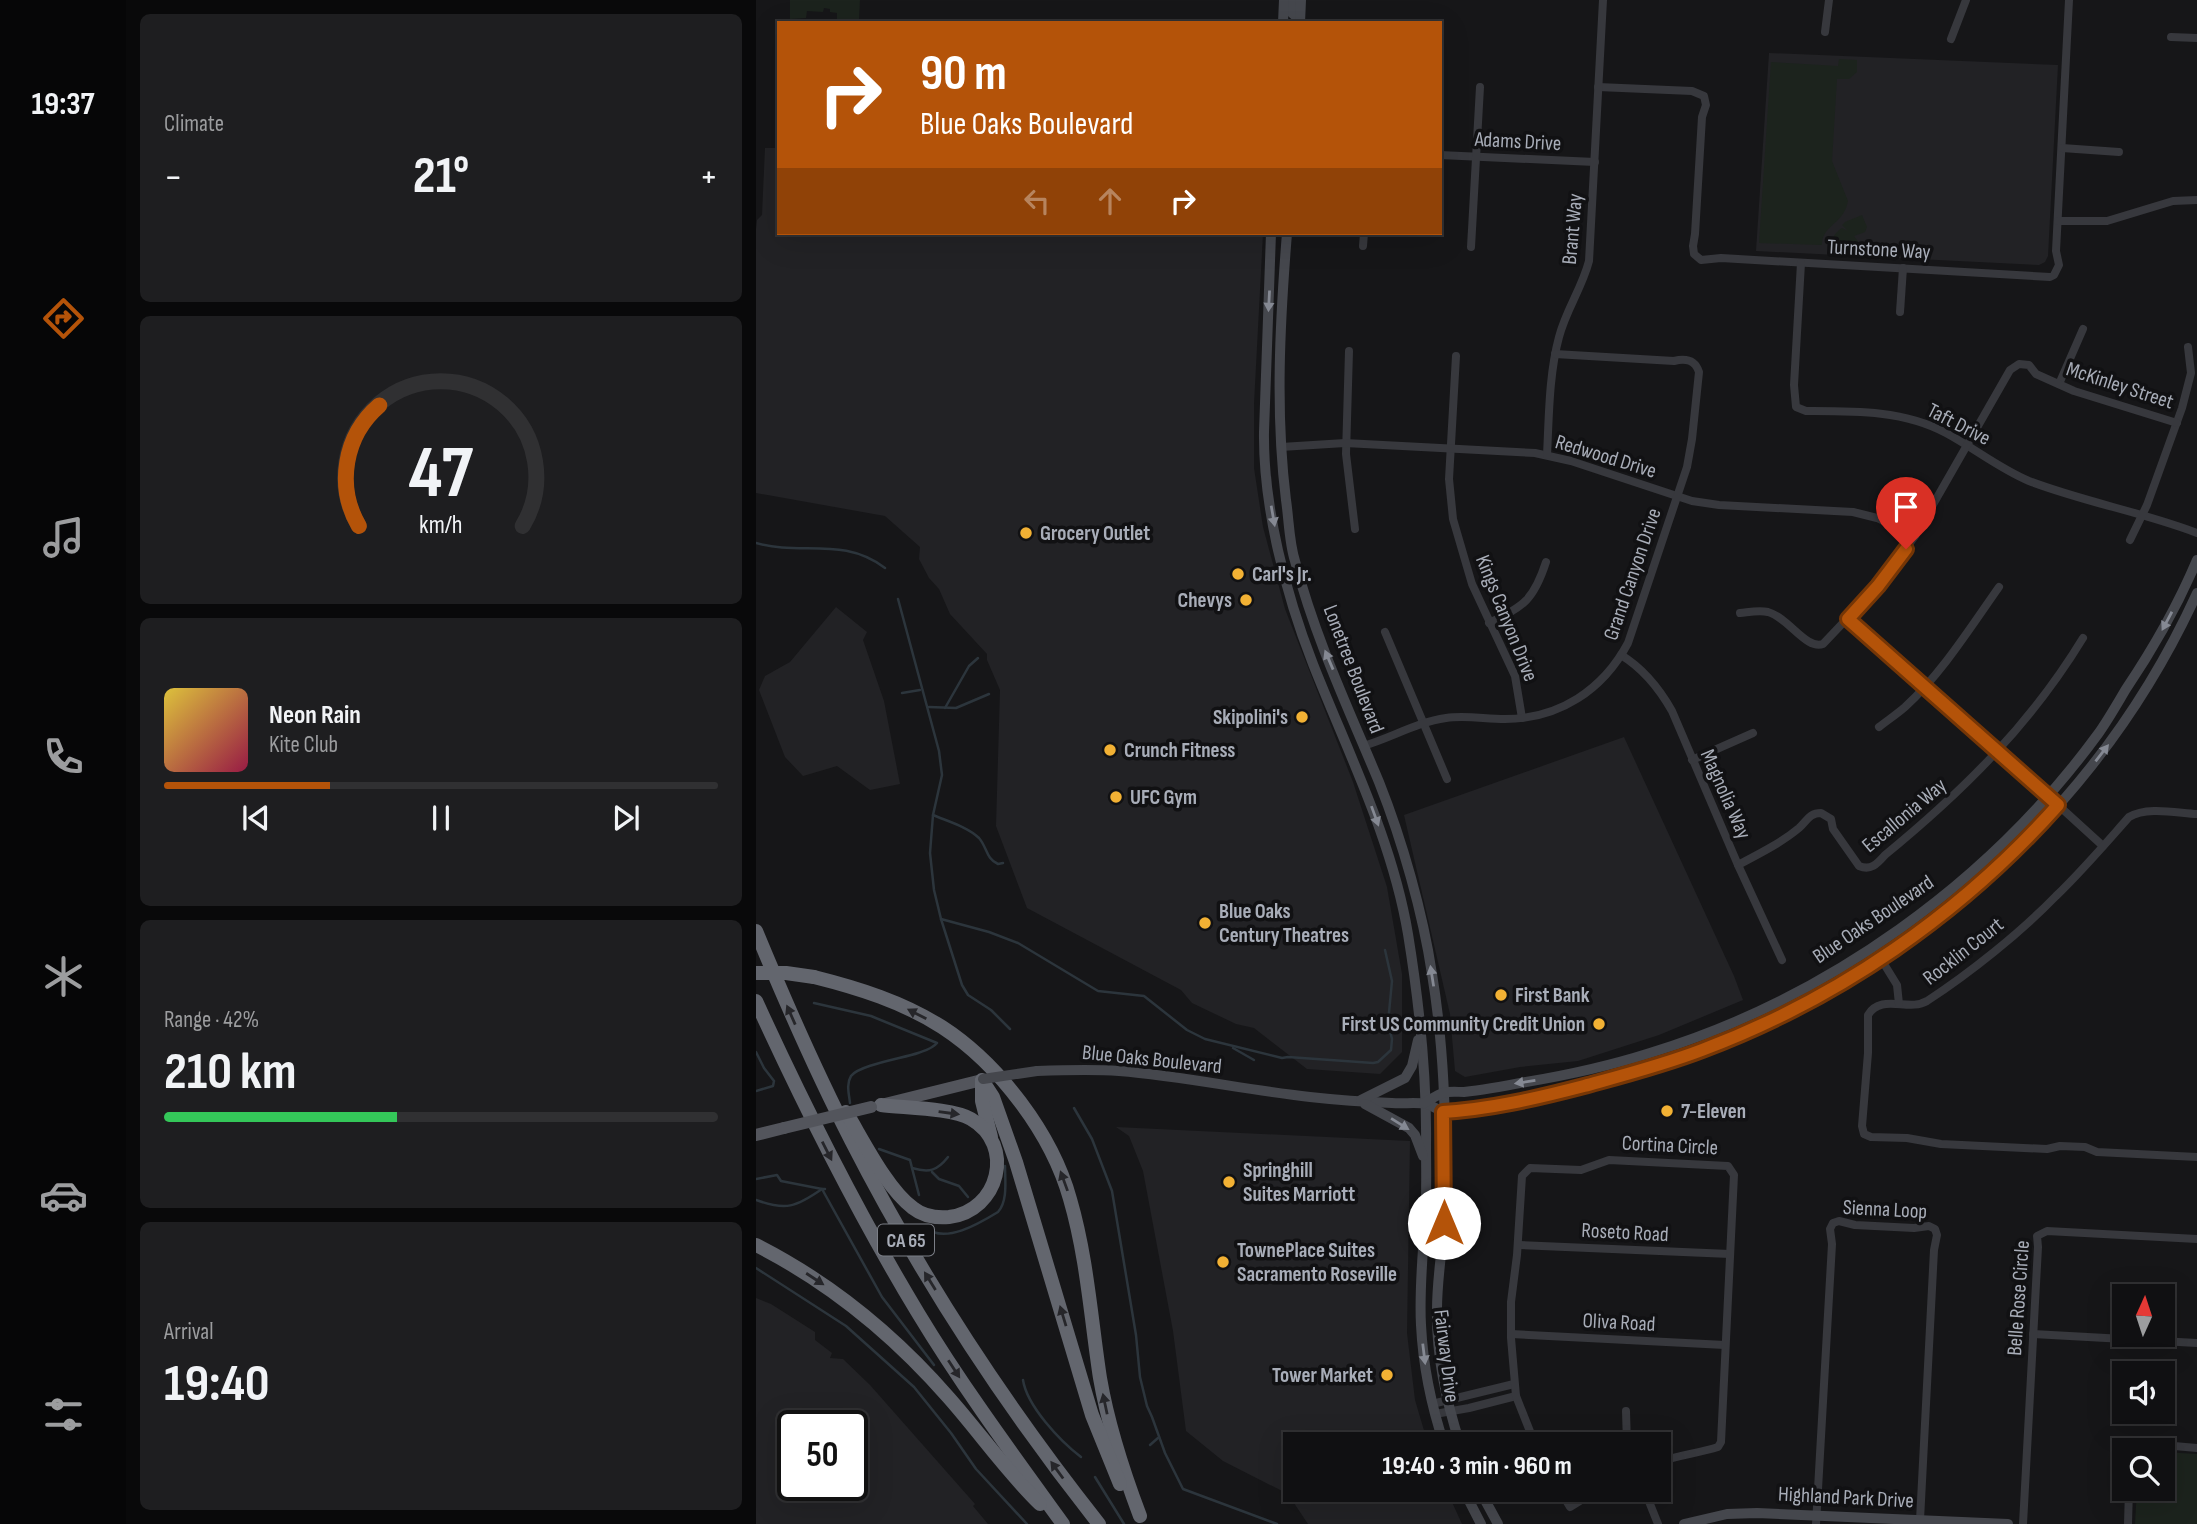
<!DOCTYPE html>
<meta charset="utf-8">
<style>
body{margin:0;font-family:"Sofia Sans Condensed",sans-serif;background:#1e1e20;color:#f1f3f6;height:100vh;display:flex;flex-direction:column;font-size:26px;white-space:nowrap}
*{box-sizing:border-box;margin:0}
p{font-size:23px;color:#9c9d9f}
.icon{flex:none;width:38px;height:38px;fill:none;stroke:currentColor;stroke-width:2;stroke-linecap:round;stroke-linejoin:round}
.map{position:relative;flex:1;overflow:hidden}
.details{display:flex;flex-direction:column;gap:14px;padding:14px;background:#09090a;width:630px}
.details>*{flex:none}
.hud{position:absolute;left:21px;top:21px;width:665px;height:214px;border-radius:0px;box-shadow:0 7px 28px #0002,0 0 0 2px #303032;background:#b45309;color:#fff;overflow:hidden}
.needle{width:46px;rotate:3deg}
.tools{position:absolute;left:1356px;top:1284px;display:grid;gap:14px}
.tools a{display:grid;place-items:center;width:63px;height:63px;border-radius:0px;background:#101012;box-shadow:0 7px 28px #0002,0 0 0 2px #303032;font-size:35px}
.speed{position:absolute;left:21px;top:1410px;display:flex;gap:14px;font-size:35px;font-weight:700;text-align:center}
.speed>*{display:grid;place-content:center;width:91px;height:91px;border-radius:50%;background:#101012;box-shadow:0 7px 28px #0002,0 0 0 2px #303032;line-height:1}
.speed .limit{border:4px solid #111;border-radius:10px;background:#fff;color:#111}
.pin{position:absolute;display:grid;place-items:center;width:60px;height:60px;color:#fff;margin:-72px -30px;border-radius:50% 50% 50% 0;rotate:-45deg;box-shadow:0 0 7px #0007}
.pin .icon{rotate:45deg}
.me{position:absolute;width:77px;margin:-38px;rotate:0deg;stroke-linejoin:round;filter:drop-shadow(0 0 5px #0008)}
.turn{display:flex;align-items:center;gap:24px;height:147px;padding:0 28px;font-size:32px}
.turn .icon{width:91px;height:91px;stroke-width:2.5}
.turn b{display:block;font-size:49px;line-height:60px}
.lanes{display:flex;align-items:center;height:66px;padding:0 28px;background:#0003;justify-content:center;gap:35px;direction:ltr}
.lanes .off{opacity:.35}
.big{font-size:52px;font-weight:700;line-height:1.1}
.details .widget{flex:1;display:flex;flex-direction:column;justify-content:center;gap:10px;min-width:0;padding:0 24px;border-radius:10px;background:#1e1e20}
.details .dial{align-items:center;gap:0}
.dial svg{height:182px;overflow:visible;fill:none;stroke:#303032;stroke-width:7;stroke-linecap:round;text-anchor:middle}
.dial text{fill:#f1f3f6;stroke:none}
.song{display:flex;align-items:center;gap:21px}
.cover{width:84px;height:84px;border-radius:10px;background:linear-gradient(135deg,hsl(50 70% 55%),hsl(340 70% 35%))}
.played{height:7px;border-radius:4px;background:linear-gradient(90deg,#b45309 30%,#303032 30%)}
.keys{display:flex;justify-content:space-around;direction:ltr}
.heat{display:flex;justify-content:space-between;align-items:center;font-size:38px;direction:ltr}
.charge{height:10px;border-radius:5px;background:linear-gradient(90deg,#34c759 42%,#303032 0)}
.trip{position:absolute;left:527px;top:1432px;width:388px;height:70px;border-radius:0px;background:#101012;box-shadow:0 7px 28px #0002,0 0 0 2px #303032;font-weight:700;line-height:70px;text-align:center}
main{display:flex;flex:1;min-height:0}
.menu{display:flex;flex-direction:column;width:126px;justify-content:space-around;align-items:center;background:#060607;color:#9c9d9f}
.menu .icon{width:49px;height:49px}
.menu .current{color:#b45309}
.menu b{font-size:32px;color:#f1f3f6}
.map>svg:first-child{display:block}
</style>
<main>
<nav class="menu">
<b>19:37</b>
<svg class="icon current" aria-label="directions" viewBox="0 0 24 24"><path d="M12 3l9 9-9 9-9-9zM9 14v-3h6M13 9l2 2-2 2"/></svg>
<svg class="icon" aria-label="music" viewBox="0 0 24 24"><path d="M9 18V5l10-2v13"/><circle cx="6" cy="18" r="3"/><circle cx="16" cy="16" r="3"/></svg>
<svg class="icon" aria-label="phone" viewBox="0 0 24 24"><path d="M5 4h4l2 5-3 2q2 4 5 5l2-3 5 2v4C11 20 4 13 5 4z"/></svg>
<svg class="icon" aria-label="climate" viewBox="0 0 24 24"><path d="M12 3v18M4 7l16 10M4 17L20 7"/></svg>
<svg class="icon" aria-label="car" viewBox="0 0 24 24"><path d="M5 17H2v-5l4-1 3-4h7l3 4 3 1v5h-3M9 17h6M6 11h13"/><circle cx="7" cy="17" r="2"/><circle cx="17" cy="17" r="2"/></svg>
<svg class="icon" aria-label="filters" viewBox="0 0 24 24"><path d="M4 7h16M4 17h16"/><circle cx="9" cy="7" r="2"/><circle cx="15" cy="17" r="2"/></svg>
</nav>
<section class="details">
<div class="widget"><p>Climate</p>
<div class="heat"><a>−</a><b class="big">21°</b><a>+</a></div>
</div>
<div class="widget dial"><svg viewBox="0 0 100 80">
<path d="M14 69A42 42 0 1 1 86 69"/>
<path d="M14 69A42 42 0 0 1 23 16" stroke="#b45309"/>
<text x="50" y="56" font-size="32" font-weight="700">47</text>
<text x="50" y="72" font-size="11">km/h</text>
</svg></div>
<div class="widget">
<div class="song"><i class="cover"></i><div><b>Neon Rain</b><p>Kite Club</p></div></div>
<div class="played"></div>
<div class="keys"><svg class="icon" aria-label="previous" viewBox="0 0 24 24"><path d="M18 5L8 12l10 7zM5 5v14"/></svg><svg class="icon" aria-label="pause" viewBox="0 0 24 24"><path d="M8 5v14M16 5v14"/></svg><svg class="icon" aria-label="next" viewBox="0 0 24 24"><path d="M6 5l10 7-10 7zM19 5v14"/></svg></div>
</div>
<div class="widget"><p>Range · 42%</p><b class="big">210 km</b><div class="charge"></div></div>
<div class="widget"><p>Arrival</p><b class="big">19:40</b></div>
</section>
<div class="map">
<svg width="1441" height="1524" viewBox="0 0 1441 1524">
<rect width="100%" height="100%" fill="#161618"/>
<g fill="#222225" fill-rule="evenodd">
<path d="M1013,53L1302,65L1292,256L1289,262L1283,265L1000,251Z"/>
<path d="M9,148H23V233H507L498,404V468L507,527L529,609L597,782L631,887L646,974V1052L624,1074L551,1069L498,1028L480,1024L436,1003L425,990L271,908L240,826L244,690L231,660V654L194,614L183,589L173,578L163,559L164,547L129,516L0,493V229L1,220L6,215Z"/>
<path d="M80,607L111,632L107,640L128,701L144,784L114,790L81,766L47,776L29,757L3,690L9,676L34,662Z"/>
<path d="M868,737L978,976L987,1000L903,1035L822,1061L764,1067L709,1077L699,1071L694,1014L648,815Z"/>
<path d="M360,1127L654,1141L651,1333L659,1400L672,1444H539V1489H690L706,1524H552L532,1494L467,1461L430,1431L417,1331L387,1171L373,1136Z"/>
<path d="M0,1298L15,1304L59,1332V1340L76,1353L74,1358L87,1359L114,1385L219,1504L217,1506L232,1524H0ZM96,1426V1486H37V1426Z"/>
</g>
<g fill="#1c231d">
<path d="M34,0H104L103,20L81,21V13L74,12V9L68,8L67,12L51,11L50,18L34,19Z"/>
<path d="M1083,59L1101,60V72L1093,79H1081L1076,161L1092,201C1091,205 1090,209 1088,212C1080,226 1066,228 1066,245L1003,243L1015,62L1082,66Z"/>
<path d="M1106,215L1111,227L1109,232L1098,236L1106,247C1095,248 1086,252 1075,251C1074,241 1077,234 1086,228L1092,231L1086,225L1089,222Z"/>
<path d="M1407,1452L1441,1454V1524H1379L1381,1489H1407Z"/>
</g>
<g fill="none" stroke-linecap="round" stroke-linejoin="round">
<g stroke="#2c353c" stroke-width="2.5">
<path d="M0,543C45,556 87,536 129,568"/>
<path d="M142,599L183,751L186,775L177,815L174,853L178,890L185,919L206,985L212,995L235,1010L254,1029"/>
<path d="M146,693L164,690"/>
<path d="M173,707L200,708L233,694"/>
<path d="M189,708L213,666L222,658"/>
<path d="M177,815C191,821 212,827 223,838C231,847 230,859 242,864L247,863"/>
<path d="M185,919L233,932L262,943L342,991L388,996L431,1030L449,1039L526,1058L532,1057L617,1063L622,1062L635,1050L636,1039L632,1023L636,981L629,950"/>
<path d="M58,1003L115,1016L181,1043C176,1049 170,1050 162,1053C148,1058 103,1065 95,1076C90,1084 93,1094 94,1103"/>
<path d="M477,1048L498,1060"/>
<path d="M0,1052L8,1068L18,1081L17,1086L0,1091"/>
<path d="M318,1108L336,1139L356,1191L380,1335L384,1377L391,1406L396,1417L409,1453L427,1489L521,1524"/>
<path d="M123,1149L154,1160L156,1168C173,1173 181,1171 192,1157"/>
<path d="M156,1168L163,1195"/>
<path d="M176,1172L183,1179L203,1186L212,1197"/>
<path d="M0,1179L21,1175L25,1181L66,1189"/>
<path d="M69,1189H66L126,1297L178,1365"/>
<path d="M0,1200C30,1211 40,1207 66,1189"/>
<path d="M169,1227C188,1245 224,1223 242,1212C252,1201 249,1180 249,1166"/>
<path d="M0,1268L90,1326L158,1387L195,1433L220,1469L271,1524"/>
<path d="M267,1380C271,1406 304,1441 325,1457"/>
<path d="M394,1445L402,1438"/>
<path d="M339,1477L368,1524"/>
</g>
<g stroke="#37383d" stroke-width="8">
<path d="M1069,32L1073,0"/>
<path d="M1415,37L1441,38"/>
<path d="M1195,39L1210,0"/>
<path d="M842,87L936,91L948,96L950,105L946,117L939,234L937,246L938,254L945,260L965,258L1294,277L1298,275L1303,265L1300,251L1313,0"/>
<path d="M1306,148L1363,152"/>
<path d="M684,155L839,162"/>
<path d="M1302,221H1351L1417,201L1441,200"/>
<path d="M607,246L608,233"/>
<path d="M715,247L724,87"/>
<path d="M1045,263L1038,385L1040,407L1050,411C1097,411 1148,410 1190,433C1218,448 1244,469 1273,481C1328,502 1386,512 1441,533"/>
<path d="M1144,312L1147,268"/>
<path d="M593,351L590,454L599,529"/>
<path d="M700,356L693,479L697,519L716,584L759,676L766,718"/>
<path d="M1303,384L1327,329"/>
<path d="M525,447L589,443L779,453L815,461L936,501L963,505L1097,512L1121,518L1159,536"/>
<path d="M791,455C793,416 793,374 803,337C810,310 826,288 833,261L847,0"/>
<path d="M1374,540L1391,505L1426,408L1435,373L1432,347"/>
<path d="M984,613C994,612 1003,610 1012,612C1033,618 1050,650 1067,644L1122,586L1159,536L1254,370L1263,364L1273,365L1280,374L1318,391L1421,423"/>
<path d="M1092,619L1292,796"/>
<path d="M733,623C768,607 778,599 790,562"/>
<path d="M629,632L691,779"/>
<path d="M865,655C888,669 903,688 916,711L982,865L1026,960"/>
<path d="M1123,727C1132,720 1141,714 1149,707C1186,673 1214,628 1243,587"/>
<path d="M607,746C635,738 661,722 690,718C709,715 729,719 749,719C803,719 847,690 872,643L931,467L936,439L943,372C939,360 930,358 918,361L799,354"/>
<path d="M936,760L997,733"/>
<path d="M1302,805L1347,846"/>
<path d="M1441,814C1421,813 1391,806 1373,817C1349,844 1326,871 1300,896C1264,933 1214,973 1171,1001C1153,1012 1125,993 1112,1015V1053L1106,1126L1108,1134L1115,1137L1151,1138L1185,1144L1291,1149L1304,1146L1329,1147L1341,1152L1441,1157"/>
<path d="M982,865C1003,854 1025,843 1043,828C1051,821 1053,813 1065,813L1075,819L1077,829L1103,866C1115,871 1121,864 1129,855C1207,791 1274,725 1327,638"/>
<path d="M1125,959L1141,985L1143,1004"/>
<path d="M762,1245L974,1254"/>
<path d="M755,1334L969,1345"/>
<path d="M1277,1334L1441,1343"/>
<path d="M676,1404L758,1384"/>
<path d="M870,1411L871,1444"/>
<path d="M679,1414L713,1408L760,1396"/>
<path d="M779,1444L760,1396L755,1338V1302L761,1255L766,1176L774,1168L825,1170L853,1160L972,1166L978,1175L965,1442L962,1447C943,1453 923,1455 903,1462"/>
<path d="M1374,1451L1376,1446L1384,1443L1441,1448"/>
<path d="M803,1489L814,1507L843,1489"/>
<path d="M888,1489L902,1524"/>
<path d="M1060,1524L1076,1244L1074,1229L1077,1223L1083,1221L1099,1225L1158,1228L1173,1226L1179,1229L1181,1235L1178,1250L1164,1520"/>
<path d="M1267,1524L1282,1247L1281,1236L1291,1231L1441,1239"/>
<path d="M1372,1524L1373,1489"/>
</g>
<g stroke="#45474d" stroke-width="10">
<path d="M536,0V13L544,20"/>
<path d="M527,23L528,0"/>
<path d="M544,23L545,0"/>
<path d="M515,233L508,432C507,507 530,595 557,664C592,753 636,839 652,934C663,1002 671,1075 670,1145C670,1169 671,1194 669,1219C667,1254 663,1289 665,1325C667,1365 675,1405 688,1444"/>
<path d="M531,233C524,321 519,412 530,500C533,520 533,542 539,561C559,638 593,710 623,782C646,840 667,913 676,974C689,1052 691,1144 688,1223C686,1252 681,1280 681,1309C680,1354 690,1401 704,1444"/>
<path d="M281,1071C308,1070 336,1069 363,1071C427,1076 490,1090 554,1097C581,1100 609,1102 636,1103C647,1104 661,1102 671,1104C677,1106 683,1111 690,1112C698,1113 708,1111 717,1110C758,1105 798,1093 838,1083C1101,1016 1327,843 1441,593"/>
<path d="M605,1100L649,1078L656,1066L662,1040"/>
<path d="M668,1103C674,1100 681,1095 687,1093C693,1091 701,1092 708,1092C729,1090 750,1086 770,1082C812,1075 853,1066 894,1053C1071,999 1233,883 1342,734C1352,720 1361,704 1370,689C1397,649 1422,605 1441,560"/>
<path d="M609,1104L653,1128L659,1135L667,1156"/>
<path d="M707,1489L725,1524"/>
<path d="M723,1489L742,1524"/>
<path d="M928,1524L971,1514L1001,1513L1252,1524"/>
</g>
<g stroke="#53555c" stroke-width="12">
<path d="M129,1104L226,1080"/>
<path d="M0,1135L28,1128"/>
</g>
<g stroke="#63666e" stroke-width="14">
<path d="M0,931C29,1001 60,1072 95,1140C164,1275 248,1404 343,1524"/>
<path d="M58,977C102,988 147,1002 186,1027C243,1064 296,1134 314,1199C331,1257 335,1319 344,1378C352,1425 367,1471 384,1516"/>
<path d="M0,1001C49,1108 101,1212 162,1313C206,1386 257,1455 307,1524"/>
<path d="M226,1080L237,1097L260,1162L336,1415L364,1484"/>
<path d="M226,1081V1101L235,1137"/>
<path d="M90,1112C107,1140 131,1189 157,1208C167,1216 181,1218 193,1217C243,1211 260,1145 215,1119C196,1108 148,1108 125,1105"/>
<path d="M0,1245C75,1283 138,1335 193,1398C224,1433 250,1471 284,1504"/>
</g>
<path stroke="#45474d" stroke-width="10" d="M227,1079L281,1071"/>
<path stroke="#53555c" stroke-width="12" d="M28,1128L115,1107"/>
<path stroke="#63666e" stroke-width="14" d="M0,973H30L58,977"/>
</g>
<defs><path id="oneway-solid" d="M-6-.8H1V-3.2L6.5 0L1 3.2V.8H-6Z" transform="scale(1.75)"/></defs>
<g fill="#858993">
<use href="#oneway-solid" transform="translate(513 301) rotate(93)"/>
<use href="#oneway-solid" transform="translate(517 516) rotate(80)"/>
<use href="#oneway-solid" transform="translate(1411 621) rotate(118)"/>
<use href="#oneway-solid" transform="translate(573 660) rotate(-113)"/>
<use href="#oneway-solid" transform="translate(1346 753) rotate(-52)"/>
<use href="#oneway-solid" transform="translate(619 816) rotate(70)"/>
<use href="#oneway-solid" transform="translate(676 976) rotate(-99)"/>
<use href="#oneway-solid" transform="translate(769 1082) rotate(171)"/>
<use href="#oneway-solid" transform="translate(644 1124) rotate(32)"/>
<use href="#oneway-solid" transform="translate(668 1354) rotate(83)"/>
</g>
<g fill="#26262a">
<use href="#oneway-solid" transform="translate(161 1014) rotate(-153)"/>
<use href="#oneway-solid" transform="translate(35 1015) rotate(-114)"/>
<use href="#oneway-solid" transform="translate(193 1113) rotate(8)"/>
<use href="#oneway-solid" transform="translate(71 1151) rotate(63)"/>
<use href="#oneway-solid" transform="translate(308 1181) rotate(-110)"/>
<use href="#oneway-solid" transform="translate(59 1279) rotate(33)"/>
<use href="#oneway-solid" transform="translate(174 1281) rotate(-122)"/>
<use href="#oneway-solid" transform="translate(307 1316) rotate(-107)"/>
<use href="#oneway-solid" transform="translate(198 1369) rotate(57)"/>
<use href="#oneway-solid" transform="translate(349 1404) rotate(-102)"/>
<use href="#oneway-solid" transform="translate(301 1470) rotate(-126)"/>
</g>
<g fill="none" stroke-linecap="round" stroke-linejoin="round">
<g stroke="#753606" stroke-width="18">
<path id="route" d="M688,1223L687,1112C735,1109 782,1098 828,1086C868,1075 907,1065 946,1050C1082,999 1205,914 1302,805L1092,619L1122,586L1150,549"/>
</g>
<use href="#route" stroke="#b45309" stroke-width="12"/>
</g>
<g fill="#f2b134" stroke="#111113" stroke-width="2.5">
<circle cx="270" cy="533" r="7"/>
<circle cx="482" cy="574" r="7"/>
<circle cx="490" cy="600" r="7"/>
<circle cx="546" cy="717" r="7"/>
<circle cx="354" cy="750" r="7"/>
<circle cx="360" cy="797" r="7"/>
<circle cx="449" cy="923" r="7"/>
<circle cx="745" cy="995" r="7"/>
<circle cx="843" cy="1024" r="7"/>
<circle cx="911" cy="1111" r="7"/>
<circle cx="473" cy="1182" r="7"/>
<circle cx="467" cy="1262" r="7"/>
<circle cx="631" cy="1375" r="7"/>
</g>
<g text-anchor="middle" stroke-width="7" stroke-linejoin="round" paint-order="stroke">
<rect fill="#111113" stroke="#7b7e86" stroke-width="2" x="122" y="1224.5" width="56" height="31" rx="5"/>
<g font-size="19" font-weight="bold" fill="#a8adb8">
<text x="150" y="1247">CA 65</text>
</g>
<g font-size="21" fill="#a8adb8" stroke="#111113">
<text transform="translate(762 141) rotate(3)" y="7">Adams Drive</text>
<text transform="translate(816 229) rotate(-85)" y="7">Brant Way</text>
<text transform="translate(1123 249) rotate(3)" y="7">Turnstone Way</text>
<text transform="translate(1364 385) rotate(18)" y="7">McKinley Street</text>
<text transform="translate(1203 424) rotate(27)" y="7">Taft Drive</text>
<text transform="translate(850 456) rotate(17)" y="7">Redwood Drive</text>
<text transform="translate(876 574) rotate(-71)" y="7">Grand Canyon Drive</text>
<text transform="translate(751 618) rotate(68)" y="7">Kings Canyon Drive</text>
<text transform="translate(598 669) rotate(69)" y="7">Lonetree Boulevard</text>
<text transform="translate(970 794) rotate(66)" y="7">Magnolia Way</text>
<text transform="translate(1148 815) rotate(-40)" y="7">Escallonia Way</text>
<text transform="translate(1117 919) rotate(-34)" y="7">Blue Oaks Boulevard</text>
<text transform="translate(1207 951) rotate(-38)" y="7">Rocklin Court</text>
<text transform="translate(396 1059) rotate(6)" y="7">Blue Oaks Boulevard</text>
<text transform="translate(914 1145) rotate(3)" y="7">Cortina Circle</text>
<text transform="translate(1129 1209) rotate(3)" y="7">Sienna Loop</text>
<text transform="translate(869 1232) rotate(3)" y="7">Roseto Road</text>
<text transform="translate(1262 1298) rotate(-86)" y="7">Belle Rose Circle</text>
<text transform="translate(863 1322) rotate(3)" y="7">Oliva Road</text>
<text transform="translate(691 1356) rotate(83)" y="7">Fairway Drive</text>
<text transform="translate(1090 1497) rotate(3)" y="7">Highland Park Drive</text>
</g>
<g font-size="21" font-weight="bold" fill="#a8adb8" stroke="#111113" text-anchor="start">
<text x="284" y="540">Grocery Outlet</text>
<text x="496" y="581">Carl's Jr.</text>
<text x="476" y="607" text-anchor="end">Chevys</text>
<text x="532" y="724" text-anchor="end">Skipolini's</text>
<text x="368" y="757">Crunch Fitness</text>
<text x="374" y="804">UFC Gym</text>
<text x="463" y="918">Blue Oaks<tspan x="463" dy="24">Century Theatres</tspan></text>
<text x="759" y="1002">First Bank</text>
<text x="829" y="1031" text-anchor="end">First US Community Credit Union</text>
<text x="925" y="1118">7-Eleven</text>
<text x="487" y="1177">Springhill<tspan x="487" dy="24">Suites Marriott</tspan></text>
<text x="481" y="1257">TownePlace Suites<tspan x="481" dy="24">Sacramento Roseville</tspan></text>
<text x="617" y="1382" text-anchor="end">Tower Market</text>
</g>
</g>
</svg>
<div class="tools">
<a><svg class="needle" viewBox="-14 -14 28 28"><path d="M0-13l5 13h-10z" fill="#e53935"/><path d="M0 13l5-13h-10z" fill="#9c9d9f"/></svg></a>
<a><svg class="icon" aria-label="sound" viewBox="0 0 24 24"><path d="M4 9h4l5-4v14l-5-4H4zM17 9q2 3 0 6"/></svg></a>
<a><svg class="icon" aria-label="search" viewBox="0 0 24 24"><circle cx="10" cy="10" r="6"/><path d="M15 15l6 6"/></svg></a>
</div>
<div class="speed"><div class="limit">50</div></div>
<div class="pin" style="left:1150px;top:549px;background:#d93025"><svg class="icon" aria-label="arrive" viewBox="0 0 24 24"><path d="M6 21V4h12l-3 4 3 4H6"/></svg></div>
<svg class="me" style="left:688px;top:1223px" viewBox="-20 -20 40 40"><circle r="19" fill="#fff"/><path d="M0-13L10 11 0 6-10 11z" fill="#b45309"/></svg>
<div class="trip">19:40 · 3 min · 960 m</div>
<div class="hud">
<div class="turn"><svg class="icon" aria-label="right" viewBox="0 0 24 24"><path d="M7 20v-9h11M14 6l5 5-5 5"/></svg><div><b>90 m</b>Blue Oaks Boulevard</div></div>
<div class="lanes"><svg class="icon off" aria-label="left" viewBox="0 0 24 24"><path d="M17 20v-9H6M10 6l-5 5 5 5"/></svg><svg class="icon off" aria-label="ahead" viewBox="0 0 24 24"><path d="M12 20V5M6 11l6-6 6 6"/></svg><svg class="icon" aria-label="right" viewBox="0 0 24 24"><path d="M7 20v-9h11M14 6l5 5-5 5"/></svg></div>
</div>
</div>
</main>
